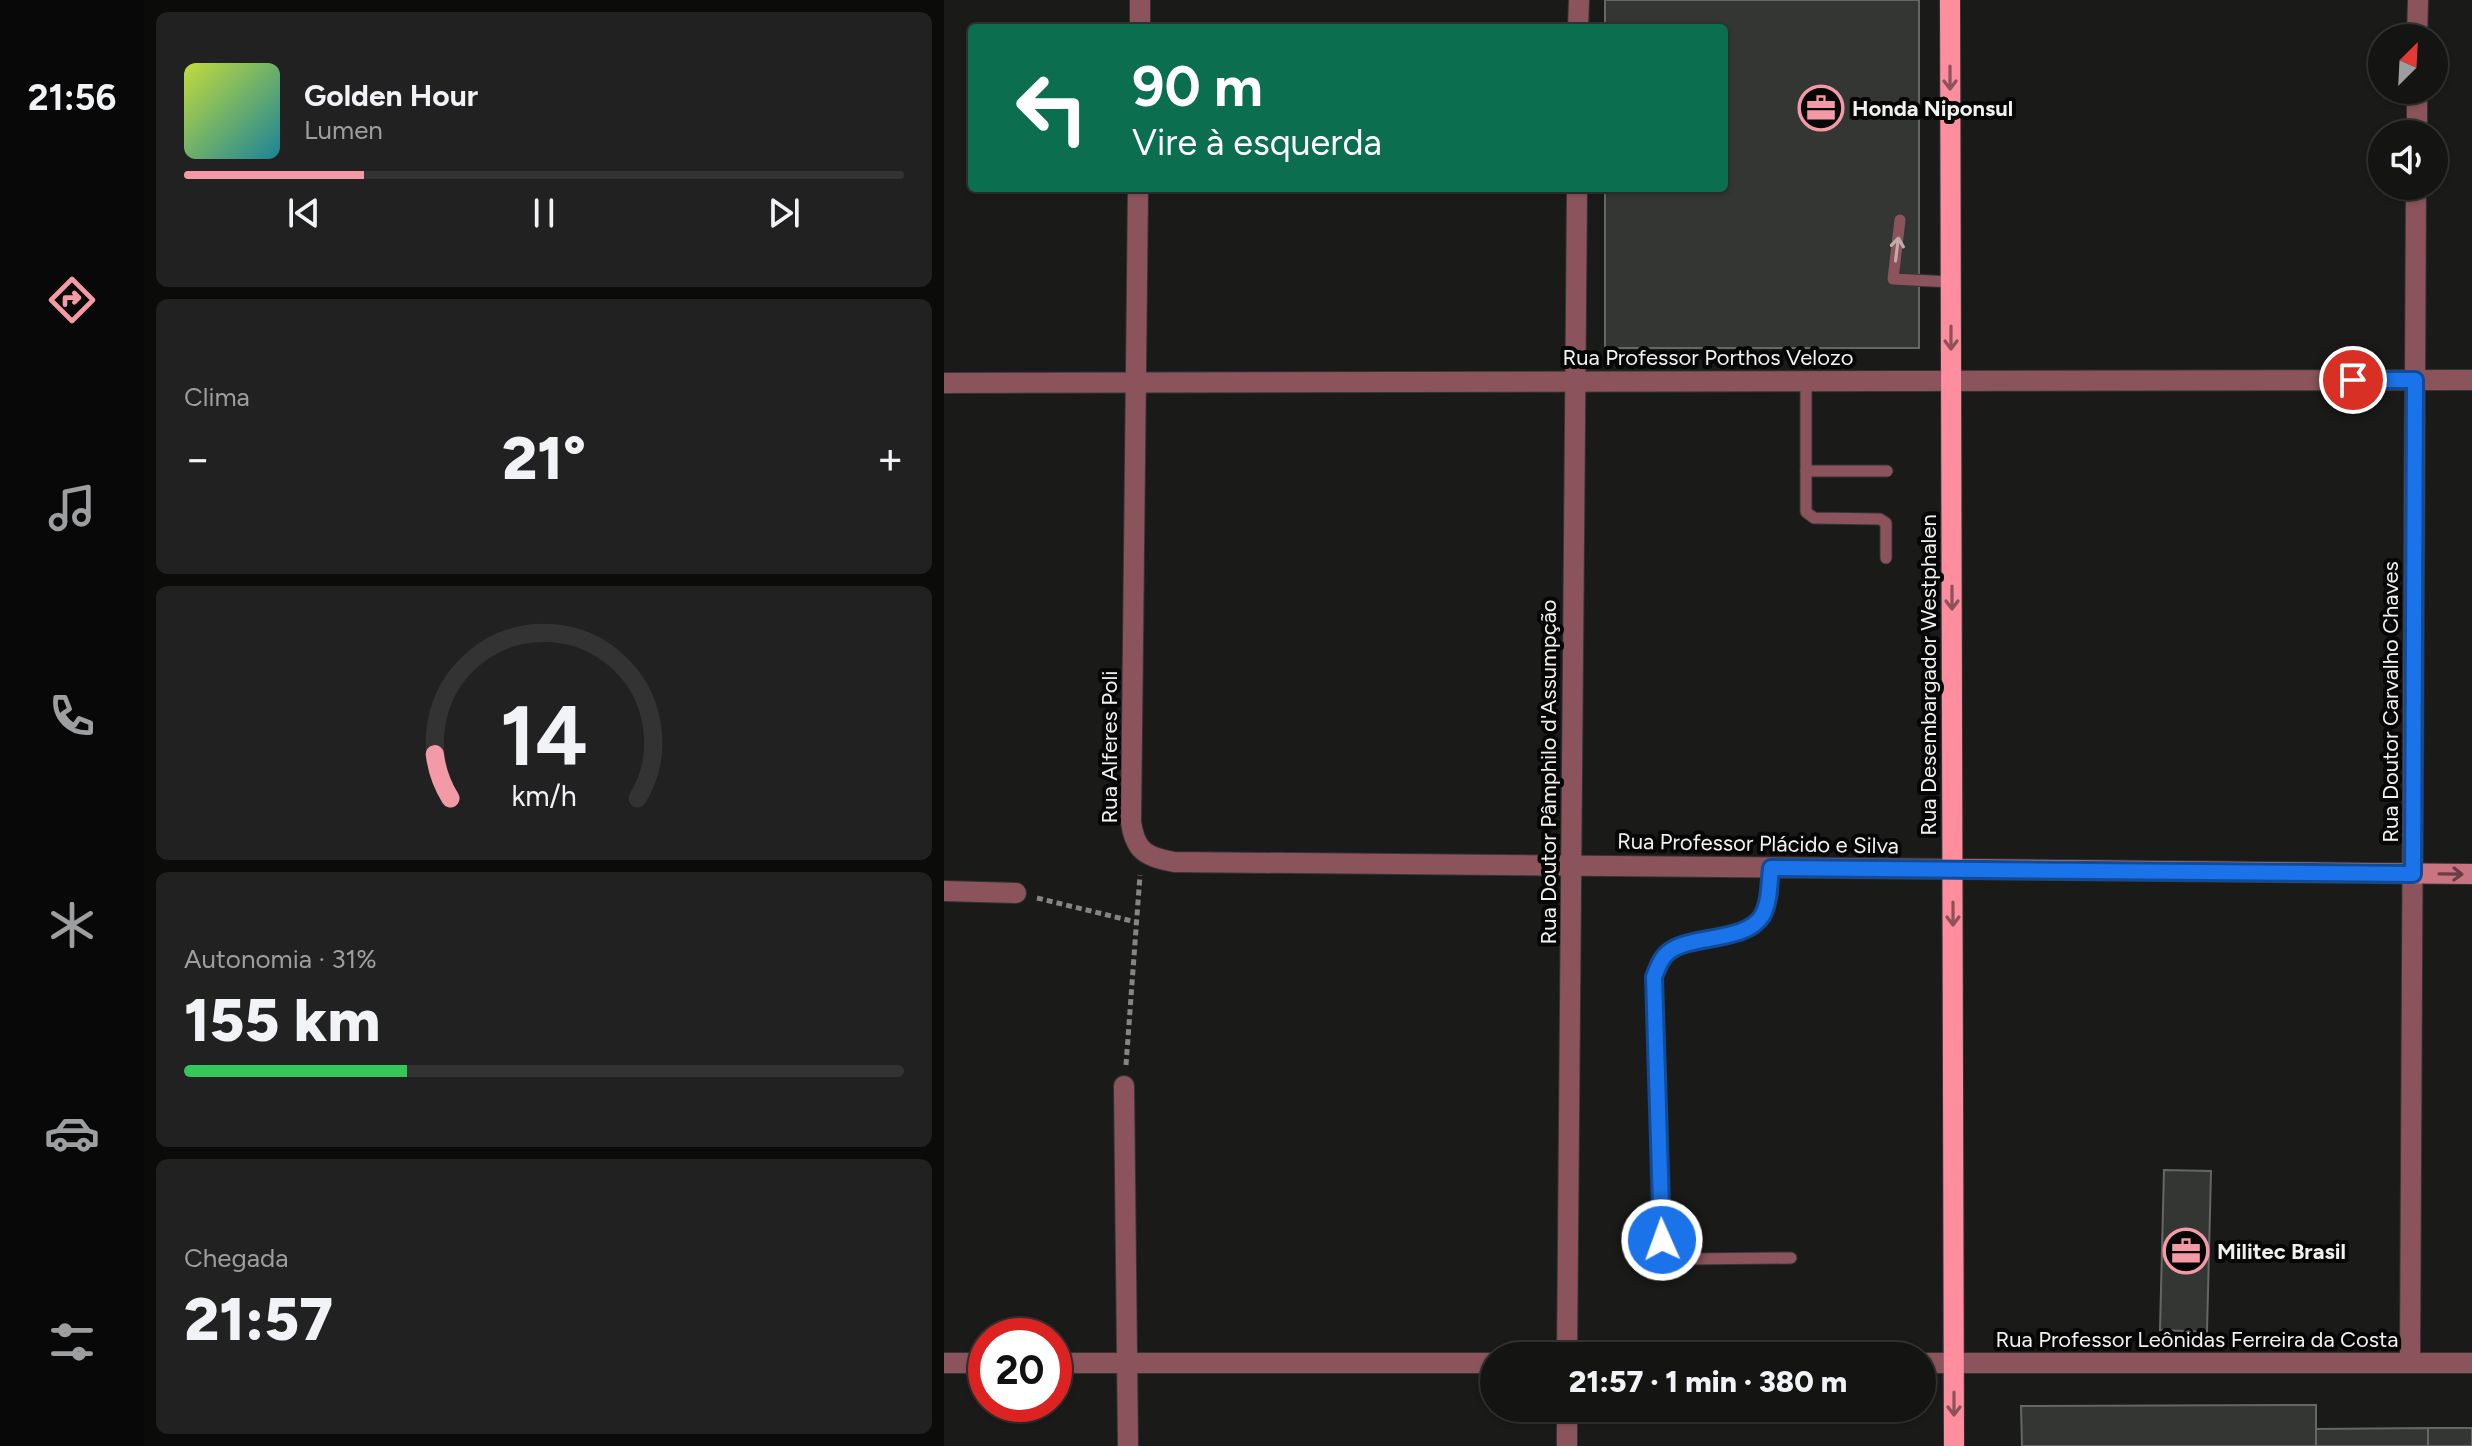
<!DOCTYPE html>
<html lang="pt">
<meta charset="utf-8">
<style>
body{margin:0;font-family:Figtree,sans-serif;background:#212121;color:#f1f3f6;height:100vh;display:flex;flex-direction:column;font-size:30px;white-space:nowrap}
*{box-sizing:border-box;margin:0}
p{font-size:26px;color:#9d9ea0}
.icon{flex:none;width:44px;height:44px;fill:none;stroke:currentColor;stroke-width:2;stroke-linecap:round;stroke-linejoin:round}
.map{position:relative;flex:1;overflow:hidden}
.details{display:flex;flex-direction:column;gap:12px;padding:12px;background:#0b0b0a;width:800px}
.details>*{flex:none}
.top-card{position:absolute;left:24px;top:24px;width:760px;height:168px;border-radius:8px;box-shadow:0 2px 6px #0004,0 0 0 2px #333;background:#0b6e4f;color:#fff;overflow:hidden}
.needle{width:52px;rotate:24deg}
.tools{position:absolute;left:1424px;top:24px;display:grid;gap:16px}
.tools a{display:grid;place-items:center;width:80px;height:80px;border-radius:50%;background:#141413;box-shadow:0 2px 6px #0004,0 0 0 2px #333;font-size:40px}
.speed{position:absolute;left:24px;top:1318px;display:flex;gap:16px;font-size:40px;font-weight:700;text-align:center}
.speed>*{display:grid;place-content:center;width:104px;height:104px;border-radius:50%;background:#141413;box-shadow:0 2px 6px #0004,0 0 0 2px #333;line-height:1}
.speed .limit{border:12px solid #d22;background:#fff;color:#111}
.pin{position:absolute;display:grid;place-items:center;width:68px;height:68px;color:#fff;margin:-34px;border:4px solid #fff;border-radius:50%;box-shadow:0 2px 8px #0007}
.me{position:absolute;width:88px;margin:-44px;rotate:358deg;stroke-linejoin:round;filter:drop-shadow(0 0 6px #0008)}
.turn{display:flex;align-items:center;gap:28px;height:168px;padding:0 32px;font-size:36px}
.turn .icon{width:104px;height:104px;stroke-width:2.5}
.turn b{display:block;font-size:56px;line-height:68px}
.big{font-size:60px;font-weight:800;line-height:1.1}
.details .tile{flex:1;display:flex;flex-direction:column;justify-content:center;gap:12px;min-width:0;padding:0 28px;border-radius:12px;background:#212121}
.details .dial{align-items:center;gap:0}
.dial svg{height:208px;overflow:visible;fill:none;stroke:#333;stroke-width:7;stroke-linecap:round;text-anchor:middle}
.dial text{fill:#f1f3f6;stroke:none}
.song{display:flex;align-items:center;gap:24px}
.cover{width:96px;height:96px;border-radius:12px;background:linear-gradient(135deg,hsl(70 70% 55%),hsl(190 70% 35%))}
.played{height:8px;border-radius:4px;background:linear-gradient(90deg,#f49aa6 25%,#333 25%)}
.keys{display:flex;justify-content:space-around;direction:ltr}
.heat{display:flex;justify-content:space-between;align-items:center;font-size:44px;direction:ltr}
.charge{height:12px;border-radius:6px;background:linear-gradient(90deg,#34c759 31%,#333 0)}
.trip{position:absolute;left:536px;top:1342px;width:456px;height:80px;border-radius:40px;background:#141413;box-shadow:0 2px 6px #0004,0 0 0 2px #333;font-weight:800;line-height:80px;text-align:center}
main{display:flex;flex:1;min-height:0}
.dock{display:flex;flex-direction:column;width:144px;justify-content:space-around;align-items:center;background:#080808;color:#9d9ea0}
.dock .icon{width:56px;height:56px}
.dock .current{color:#f49aa6}
.dock b{font-size:36px;color:#f1f3f6}
.map>svg:first-child{display:block}
</style>
<main>
<nav class="dock">
<b>21:56</b>
<svg class="icon current" aria-label="directions" viewBox="0 0 24 24"><path d="M12 3l9 9-9 9-9-9zM9 14v-3h6M13 9l2 2-2 2"/></svg>
<svg class="icon" aria-label="music" viewBox="0 0 24 24"><path d="M9 18V5l10-2v13"/><circle cx="6" cy="18" r="3"/><circle cx="16" cy="16" r="3"/></svg>
<svg class="icon" aria-label="phone" viewBox="0 0 24 24"><path d="M5 4h4l2 5-3 2q2 4 5 5l2-3 5 2v4C11 20 4 13 5 4z"/></svg>
<svg class="icon" aria-label="climate" viewBox="0 0 24 24"><path d="M12 3v18M4 7l16 10M4 17L20 7"/></svg>
<svg class="icon" aria-label="car" viewBox="0 0 24 24"><path d="M5 17H2v-5l4-1 3-4h7l3 4 3 1v5h-3M9 17h6M6 11h13"/><circle cx="7" cy="17" r="2"/><circle cx="17" cy="17" r="2"/></svg>
<svg class="icon" aria-label="filters" viewBox="0 0 24 24"><path d="M4 7h16M4 17h16"/><circle cx="9" cy="7" r="2"/><circle cx="15" cy="17" r="2"/></svg>
</nav>
<section class="details">
<div class="tile">
<div class="song"><i class="cover"></i><div><b>Golden Hour</b><p>Lumen</p></div></div>
<div class="played"></div>
<div class="keys"><svg class="icon" aria-label="previous" viewBox="0 0 24 24"><path d="M18 5L8 12l10 7zM5 5v14"/></svg><svg class="icon" aria-label="pause" viewBox="0 0 24 24"><path d="M8 5v14M16 5v14"/></svg><svg class="icon" aria-label="next" viewBox="0 0 24 24"><path d="M6 5l10 7-10 7zM19 5v14"/></svg></div>
</div>
<div class="tile"><p>Clima</p>
<div class="heat"><a>−</a><b class="big">21°</b><a>+</a></div>
</div>
<div class="tile dial"><svg viewBox="0 0 100 80">
<path d="M14 69A42 42 0 1 1 86 69"/>
<path d="M14 69A42 42 0 0 1 8 52" stroke="#f49aa6"/>
<text x="50" y="56" font-size="32" font-weight="700">14</text>
<text x="50" y="72" font-size="11">km/h</text>
</svg></div>
<div class="tile"><p>Autonomia · 31%</p><b class="big">155 km</b><div class="charge"></div></div>
<div class="tile"><p>Chegada</p><b class="big">21:57</b></div>
</section>
<div class="map">
<svg width="1528" height="1446" viewBox="0 0 1528 1446">
<rect width="100%" height="100%" fill="#1a1b19"/>
<g fill="#343633" stroke="#656764" stroke-width="2">
<path d="M661,0H975V348H661V188H780V28H661Z"/>
<path d="M1220,1170L1267,1171L1263,1332L1216,1330Z"/>
<path d="M1372,1405V1446H1078L1077,1406Z"/>
<rect x="1484" y="1428" width="44" height="18"/>
<path d="M1484,1428V1446H1372V1429Z"/>
</g>
<g fill="none" stroke-linecap="round" stroke-linejoin="round">
<g stroke="#343533" stroke-width="13">
<g id="lane">
<path d="M956,220L949,279L1007,282"/>
<path d="M862,381V512L870,518L936,519L942,523V558"/>
<path d="M862,471H943"/>
<path d="M827,868C825,884 826,902 818,916C803,941 746,936 726,951C717,957 714,967 710,977L718,1240L727,1253L743,1259L847,1258"/>
</g>
</g>
<g stroke="#343533" stroke-width="22">
<g id="street">
<path d="M196,28V0"/>
<path d="M634,28L635,0"/>
<path d="M1473,38L1474,0"/>
<path d="M1473,134V90"/>
<path d="M194,188L187,822C191,850 201,857 230,862L1009,869"/>
<path d="M0,383L1528,380"/>
<path d="M0,891L72,893"/>
<path d="M180,1086L184,1446"/>
<path d="M623,1356L633,188"/>
<path d="M0,1363H42"/>
<path d="M110,1363H550"/>
<path d="M978,1363H1528"/>
<path d="M1466,1363L1472,186"/>
<path d="M623,1446V1408"/>
</g>
</g>
<g stroke="#343533" stroke-width="22">
<path id="secondary" d="M1009,869L1528,874"/>
</g>
<g stroke="#343533" stroke-width="22">
<path id="primary" d="M1006,0L1010,1446"/>
</g>
<g stroke="#858684" stroke-width="5" stroke-dasharray="6 4" stroke-linecap="butt">
<path d="M93,898L192,922"/>
<path d="M182,1065L196,875"/>
</g>
<use href="#lane" stroke="#8b545c" stroke-width="11"/>
<use href="#street" stroke="#8b545c" stroke-width="20"/>
<use href="#secondary" stroke="#cb7481" stroke-width="20"/>
<use href="#primary" stroke="#fe8d9e" stroke-width="20"/>
</g>
<defs><path id="oneway-shaft" d="M-6 0H5M1.5-3L5.5 0L1.5 3" fill="none" stroke-width="1.6" stroke-linecap="round" stroke-linejoin="round" transform="scale(2)"/></defs>
<g stroke="#8e5059">
<use href="#oneway-shaft" transform="translate(1006 78) rotate(90)"/>
<use href="#oneway-shaft" transform="translate(1007 338) rotate(90)"/>
<use href="#oneway-shaft" transform="translate(1008 598) rotate(90)"/>
<use href="#oneway-shaft" transform="translate(1009 914) rotate(90)"/>
<use href="#oneway-shaft" transform="translate(1010 1404) rotate(90)"/>
</g>
<use stroke="#c3abad" href="#oneway-shaft" transform="translate(953 249) rotate(-83)"/>
<use stroke="#683d43" href="#oneway-shaft" transform="translate(1507 874) rotate(1)"/>
<g fill="none" stroke-linecap="round" stroke-linejoin="round">
<g stroke="#114b97" stroke-width="20">
<path id="route" d="M718,1240L710,977C714,967 717,957 726,951C747,935 802,942 818,916C826,902 825,884 827,868L1469,874L1471,380H1409"/>
</g>
<use href="#route" stroke="#1a73e8" stroke-width="14"/>
</g>
<defs>
<g id="office-ring" transform="scale(2.3)"><circle r="9.5" fill="#050605" stroke="#f49aa6" stroke-width="1.5"/><path d="M-6-3h4V-5.5h4V-3h4V5H-6ZM-1-4.5V-3h2v-1.5ZM-6 0V1H6V0Z" fill="#f49aa6"/></g>
</defs>
<g fill-rule="evenodd">
<use href="#office-ring" x="877" y="108"/>
<use href="#office-ring" x="1242" y="1251"/>
</g>
<g text-anchor="middle" stroke-width="8" stroke-linejoin="round" paint-order="stroke">
<g font-size="22" font-weight="bold" fill="#f1f2f0" stroke="#050605" text-anchor="start">
<text x="908" y="116">Honda Niponsul</text>
<text x="1273" y="1259">Militec Brasil</text>
</g>
<g font-size="22" fill="#f1f2f0" stroke="#050605">
<text x="764" y="365">Rua Professor Porthos Velozo</text>
<text transform="translate(984 675) rotate(-90)" y="8">Rua Desembargador Westphalen</text>
<text transform="translate(1446 702) rotate(-90)" y="8">Rua Doutor Carvalho Chaves</text>
<text transform="translate(165 747) rotate(-90)" y="8">Rua Alferes Poli</text>
<text transform="translate(604 772) rotate(-90)" y="8">Rua Doutor Pâmphilo d'Assumpção</text>
<text transform="translate(814 843) rotate(1)" y="8">Rua Professor Plácido e Silva</text>
<text x="1253" y="1347">Rua Professor Leônidas Ferreira da Costa</text>
</g>
</g>
</svg>
<div class="tools">
<a><svg class="needle" viewBox="-14 -14 28 28"><path d="M0-13l5 13h-10z" fill="#e53935"/><path d="M0 13l5-13h-10z" fill="#9d9ea0"/></svg></a>
<a><svg class="icon" aria-label="sound" viewBox="0 0 24 24"><path d="M4 9h4l5-4v14l-5-4H4zM17 9q2 3 0 6"/></svg></a>
</div>
<div class="speed"><div class="limit">20</div></div>
<div class="pin" style="left:1409px;top:380px;background:#d93025"><svg class="icon" aria-label="arrive" viewBox="0 0 24 24"><path d="M6 21V4h12l-3 4 3 4H6"/></svg></div>
<svg class="me" style="left:718px;top:1240px" viewBox="-20 -20 40 40"><circle r="17" fill="#1a73e8" stroke="#fff" stroke-width="3"/><path d="M0-11L8 9 0 5-8 9z" fill="#fff"/></svg>
<div class="trip">21:57 · 1 min · 380 m</div>
<div class="top-card">
<div class="turn"><svg class="icon" aria-label="left" viewBox="0 0 24 24"><path d="M17 20v-9H6M10 6l-5 5 5 5"/></svg><div><b>90 m</b>Vire à esquerda</div></div>
</div>
</div>
</main>
